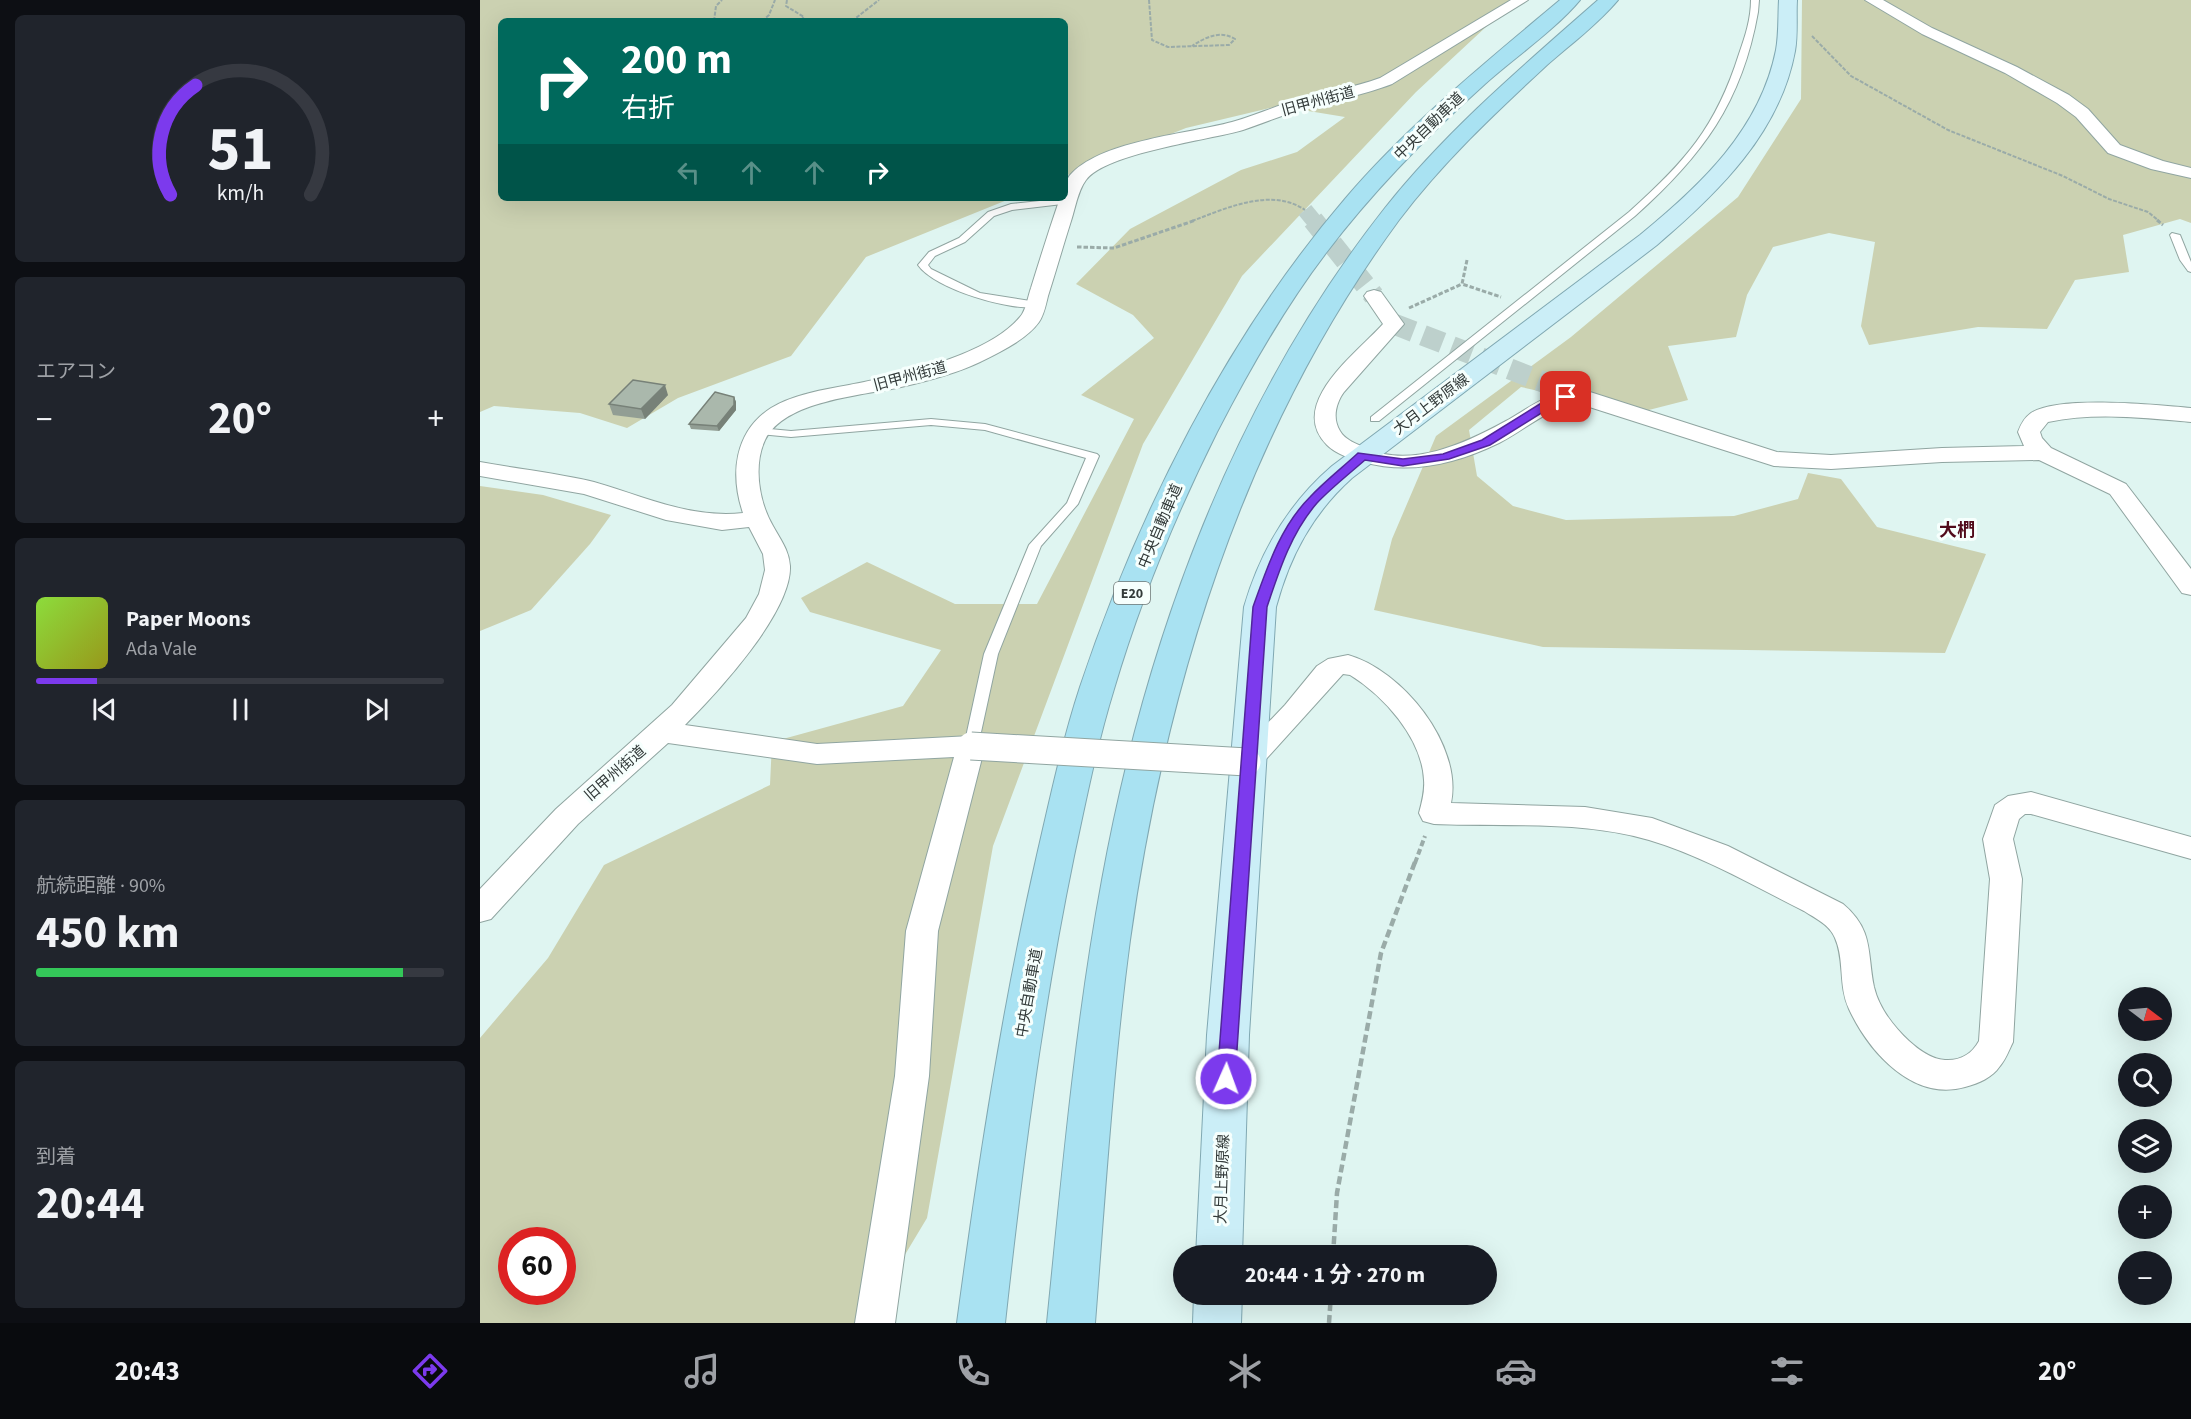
<!DOCTYPE html>
<html lang="ja">
<meta charset="utf-8">
<style>
body{margin:0;font-family:"Source Sans 3","Noto Sans JP",sans-serif;background:#20242c;color:#f1f3f6;height:100vh;display:flex;flex-direction:column;font-size:22px;white-space:nowrap}
*{box-sizing:border-box;margin:0}
p{font-size:20px;color:#9ea1a6}
.icon{flex:none;width:33px;height:33px;fill:none;stroke:currentColor;stroke-width:2;stroke-linecap:round;stroke-linejoin:round}
.map{position:relative;flex:1;overflow:hidden}
.details{display:flex;flex-direction:column;gap:15px;padding:15px;background:#0d0f14;width:480px}
.details>*{flex:none}
.hud{position:absolute;left:18px;top:18px;width:570px;height:183px;border-radius:9px;box-shadow:0 6px 24px #0002;background:#00695c;color:#fff;overflow:hidden}
.needle{width:39px;rotate:106deg}
.fabs{position:absolute;left:1638px;top:987px;display:grid;gap:12px}
.fabs a{display:grid;place-items:center;width:54px;height:54px;border-radius:50%;background:#171b24;box-shadow:0 6px 24px #0002;font-size:30px}
.speed{position:absolute;left:18px;top:1227px;display:flex;gap:12px;font-size:30px;font-weight:700;text-align:center}
.speed>*{display:grid;place-content:center;width:78px;height:78px;border-radius:50%;background:#171b24;box-shadow:0 6px 24px #0002;line-height:1}
.speed .limit{border:9px solid #d22;background:#fff;color:#111}
.pin{position:absolute;display:grid;place-items:center;width:51px;height:51px;color:#fff;margin:-26px;border-radius:12px;box-shadow:0 3px 9px #0006}
.me{position:absolute;width:66px;margin:-33px;rotate:2deg;stroke-linejoin:round;filter:drop-shadow(0 0 4px #0008)}
.turn{display:flex;align-items:center;gap:21px;height:126px;padding:0 24px;font-size:27px}
.turn .icon{width:78px;height:78px;stroke-width:2.5}
.turn b{display:block;font-size:42px;line-height:51px}
.lanes{display:flex;align-items:center;height:57px;padding:0 24px;background:#0003;justify-content:center;gap:30px;direction:ltr}
.lanes .off{opacity:.35}
.big{font-size:45px;font-weight:700;line-height:1.1}
.details .card{flex:1;display:flex;flex-direction:column;justify-content:center;gap:9px;min-width:0;padding:0 21px;border-radius:9px;background:#20242c}
.details .dial{align-items:center;gap:0}
.dial svg{height:156px;overflow:visible;fill:none;stroke:#363941;stroke-width:7;stroke-linecap:round;text-anchor:middle}
.dial text{fill:#f1f3f6;stroke:none}
.song{display:flex;align-items:center;gap:18px}
.cover{width:72px;height:72px;border-radius:9px;background:linear-gradient(135deg,hsl(90 70% 55%),hsl(60 70% 35%))}
.played{height:6px;border-radius:3px;background:linear-gradient(90deg,#7c3aed 15%,#363941 15%)}
.keys{display:flex;justify-content:space-around;direction:ltr}
.heat{display:flex;justify-content:space-between;align-items:center;font-size:33px;direction:ltr}
.charge{height:9px;border-radius:4px;background:linear-gradient(90deg,#34c759 90%,#363941 0)}
.trip{position:absolute;left:693px;top:1245px;width:324px;height:60px;border-radius:30px;background:#171b24;box-shadow:0 6px 24px #0002;font-weight:700;line-height:60px;text-align:center}
.menu{display:flex;height:96px;justify-content:space-around;align-items:center;background:#090b0e;color:#9ea1a6}
.menu .icon{width:42px;height:42px}
.menu .on{color:#7c3aed}
.menu b{font-size:27px;color:#f1f3f6}
main{display:flex;flex:1;min-height:0}
.map>svg:first-child{display:block}
</style>
<main>
<section class="details">
<div class="card dial"><svg viewBox="0 0 100 80">
<path d="M14 69A42 42 0 1 1 86 69"/>
<path d="M14 69A42 42 0 0 1 27 13" stroke="#7c3aed"/>
<text x="50" y="56" font-size="32" font-weight="700">51</text>
<text x="50" y="72" font-size="11">km/h</text>
</svg></div>
<div class="card"><p>エアコン</p>
<div class="heat"><a>−</a><b class="big">20°</b><a>+</a></div>
</div>
<div class="card">
<div class="song"><i class="cover"></i><div><b>Paper Moons</b><p>Ada Vale</p></div></div>
<div class="played"></div>
<div class="keys"><svg class="icon" aria-label="previous" viewBox="0 0 24 24"><path d="M18 5L8 12l10 7zM5 5v14"/></svg><svg class="icon" aria-label="pause" viewBox="0 0 24 24"><path d="M8 5v14M16 5v14"/></svg><svg class="icon" aria-label="next" viewBox="0 0 24 24"><path d="M6 5l10 7-10 7zM19 5v14"/></svg></div>
</div>
<div class="card"><p>航続距離 · 90%</p><b class="big">450 km</b><div class="charge"></div></div>
<div class="card"><p>到着</p><b class="big">20:44</b></div>
</section>
<div class="map">
<svg width="1711" height="1323" viewBox="0 0 1711 1323">
<rect width="100%" height="100%" fill="#dff5f1"/>
<g fill="#cbd1b1" fill-rule="evenodd">
<path d="M0,0H1029L1022,12L936,92L762,276L663,444L513,846L447,1218L384,1323H0V1038L68,958L124,865L290,785L292,742L423,706L461,650L330,612L321,598L387,562L475,604H557L654,419L601,395L674,338L653,315L596,284L650,229L761,170L817,152L865,117L798,106L706,128L585,176V21H21V198H532L386,257L311,356L198,398L147,428L100,413L14,406L0,412ZM32,1240H82V1292H32Z"/>
<path d="M1322,0H1711V223L1700,219L1643,235L1649,272L1595,280L1567,329L1498,327L1389,345L1381,326L1395,242L1349,233L1293,247L1267,295L1256,337L1188,346L1208,400L1157,413L1041,387L989,430L997,476L1033,506L1086,520L1254,516L1318,499L1328,473L1361,479L1397,527L1506,554L1465,653L1063,647L894,610L912,539L956,436L1091,337L1258,197L1321,99Z"/>
<path d="M0,486L63,495L131,515L110,544L51,610L0,631Z"/>
</g>
<g fill="none" stroke-linecap="round" stroke-linejoin="round">
<path stroke="#bdd0cc" stroke-width="16" stroke-dasharray="16 8" stroke-linecap="butt" d="M825,210L834,221"/>
<g stroke="#bdd0cc" stroke-width="21" stroke-dasharray="21 10" stroke-linecap="butt">
<path d="M833,220L894,296"/>
<path d="M914,324L1102,397"/>
</g>
<g stroke="#90a5a1" stroke-width="2">
<g id="service">
<path d="M1271,0H1279L1278,12C1262,103 1222,156 1155,216L899,421H891V417L1149,212C1205,162 1236,127 1259,54C1265,37 1271,19 1271,0Z"/>
<path d="M588,198L593,201L591,203L532,210L514,216L485,242L455,256L448,265L451,269L500,293L557,302L562,305L561,307C532,312 454,289 438,265L449,252L479,238L508,212L531,204Z"/>
<path d="M1692,233L1700,235L1711,262V272L1708,271L1700,260L1690,235Z"/>
<path d="M451,419L505,424L617,454L619,456L598,504L561,546L518,654L498,746L496,750H486L484,746L504,654L549,545L587,503L606,458L505,430L451,425L311,437L280,434L274,431L280,428L311,431Z"/>
</g>
</g>
<g stroke="#90a5a1" stroke-width="2">
<g id="minor">
<path d="M1031,0H1048L912,84C884,95 855,100 826,108C805,114 784,123 763,130C729,140 626,153 606,180C598,190 595,209 591,221C583,246 576,271 568,296C566,304 564,315 559,322C546,340 520,352 500,362C475,374 447,381 421,387C381,396 305,400 285,440C273,466 279,502 293,526C300,539 309,550 310,566C312,612 237,693 205,725L337,744L491,736L501,739L505,746L458,931L449,1076L415,1323H375L415,1076L426,931L474,757L337,764L188,743L98,824L11,919L0,922V889L76,809L192,705L266,618L279,594L285,570L283,554L269,527L242,530L186,520L104,494L0,476V462C38,469 77,473 114,482C163,496 211,519 263,513C250,475 254,432 291,408C314,394 343,390 369,385C417,376 508,356 540,317C546,311 548,296 551,288C560,259 569,230 579,201L580,198H585C585,189 585,179 592,173C625,140 708,134 752,122C774,116 795,106 817,100C845,92 873,88 900,78Z"/>
<path d="M1385,0H1403L1452,28L1537,67L1589,95L1608,109L1640,145L1683,161L1711,168V178L1671,169L1628,153L1596,117L1577,103L1525,73L1442,34Z"/>
<path d="M894,290L901,292L924,324L864,392C856,403 852,418 860,431C865,440 877,444 886,448C931,469 986,443 1026,421C1051,407 1078,384 1110,392L1297,452L1351,455L1462,448L1544,446L1538,432C1541,424 1544,418 1551,413C1579,395 1676,405 1711,408V422C1663,418 1615,412 1568,422L1560,432L1562,438L1571,448L1646,484L1711,569V595L1702,593L1630,494L1559,460L1462,462L1351,469L1294,466L1100,404C1071,405 1045,430 1019,443C976,464 930,475 883,462C871,459 856,454 847,445C806,404 878,352 903,324L884,296L887,292Z"/>
<path d="M868,655C922,670 983,745 971,803L1105,807L1172,818L1248,846L1363,904C1394,930 1387,953 1394,987C1399,1008 1414,1027 1429,1041C1439,1050 1451,1059 1465,1060C1480,1061 1492,1054 1499,1041L1510,879L1503,839L1515,805L1528,796L1551,792L1711,837V859L1551,814H1545L1539,819L1533,839L1542,879L1533,1042C1529,1050 1526,1059 1520,1066C1512,1078 1499,1083 1485,1087C1433,1102 1389,1052 1369,1009C1358,985 1365,960 1355,938C1350,925 1335,918 1324,911C1274,886 1223,856 1169,840C1101,820 1025,827 954,824L943,821L939,813C942,802 945,791 944,780C942,738 904,696 870,675L863,674L777,769L767,772L757,769L753,762L757,755L805,705L837,666L848,659Z"/>
</g>
</g>
<g stroke="#80a8b2" stroke-width="2">
<g id="primary">
<path d="M1299,0H1317C1316,16 1318,34 1315,51C1300,133 1238,193 1177,245L872,478C832,514 810,556 796,607L769,1035L762,1256H716L727,1035L764,607C780,552 808,504 852,466L1160,235C1220,186 1280,130 1296,50C1299,34 1298,16 1299,0Z"/>
<path d="M714,1294H762L761,1323H713Z"/>
</g>
</g>
<g stroke="#80a8b2" stroke-width="2">
<g id="motorway">
<path d="M1080,0H1100C1076,29 1034,58 1005,84C947,136 893,191 846,253C804,308 769,370 737,432C696,514 660,601 634,689C617,744 606,800 594,856C562,1011 542,1167 525,1323H477C498,1166 522,1009 557,855C570,799 582,742 600,687C658,514 746,338 865,199C928,125 1005,63 1080,0Z"/>
<path d="M1118,0H1138C1118,24 1091,44 1067,65C1015,113 962,163 919,220C764,430 686,684 650,940C633,1067 625,1195 615,1323H567C582,1175 595,1026 622,880C666,639 753,401 905,208C967,130 1044,65 1118,0Z"/>
</g>
</g>
<g stroke="#9aaba8" stroke-width="2" stroke-dasharray="4 1.5" stroke-linecap="butt">
<path d="M307,0L306,6L324,17L320,21"/>
<path d="M669,0L672,40L688,47L749,45L755,39C740,30 726,37 712,46"/>
<path d="M234,21L236,6L242,0"/>
<path d="M282,21L289,15L295,0"/>
<path d="M372,21L399,0"/>
<path d="M1332,36L1371,76L1468,130L1583,176L1629,199L1668,212L1679,221"/>
<path d="M712,221C747,208 791,187 825,210"/>
</g>
<g stroke="#9aaba8" stroke-width="3" stroke-dasharray="4.5 2" stroke-linecap="butt">
<path d="M1677,220L1683,225"/>
<path d="M597,247L634,248L716,220"/>
<path d="M987,260L982,284L1021,297"/>
<path d="M929,308L982,284"/>
</g>
<path stroke="#9aaba8" stroke-width="4" stroke-dasharray="6 3" stroke-linecap="butt" d="M935,863L945,836"/>
<g stroke="#9aaba8" stroke-width="4.5" stroke-dasharray="8 4" stroke-linecap="butt">
<path d="M853,1256L857,1193L901,953L935,862"/>
<path d="M849,1323L851,1294"/>
</g>
<use href="#service" fill="#fff" fill-rule="evenodd"/>
<use href="#minor" fill="#fff" fill-rule="evenodd"/>
<use href="#primary" fill="#cbeef7" fill-rule="evenodd"/>
<use href="#motorway" fill="#a9e2f2" fill-rule="evenodd"/>
<g stroke="#90a5a1" stroke-width="29" stroke-linecap="butt">
<path id="minor-bridge" d="M491,746L767,762"/>
</g>
<use href="#minor-bridge" stroke="#fff" stroke-width="27"/>
</g>
<g fill="#929e94">
<path d="M188,395L165,419L133,415L129,404Z"/>
<path d="M254,397L256,402V410L239,431L211,429L209,424Z"/>
</g>
<g fill="#778178">
<path d="M185,385L188,395L165,419L161,409Z"/>
<path d="M254,397L256,402V410L239,431L237,426Z"/>
</g>
<g fill="#aab8ac" stroke="#778178" stroke-width="1.5">
<path d="M153,380L185,385L161,409L129,404Z"/>
<path d="M235,392L254,397V405L237,426L209,424Z"/>
</g>
<path fill="#7c3aed" stroke="#51269a" stroke-width="1.5" d="M1086,393L1091,397L1090,399L1071,407L1010,445L969,459L923,466L885,460C869,474 851,488 837,503C811,533 799,571 787,607L755,1079L752,1085L746,1087L740,1085L737,1079L773,607C787,568 800,527 830,497C845,481 862,468 878,453L923,459L963,454L1002,440L1063,402Z"/>
<g text-anchor="middle" stroke-width="6" stroke-linejoin="round" paint-order="stroke">
<rect fill="#f6fffd" stroke="#6e7674" stroke-width="1.5" x="634" y="582" width="36" height="22" rx="4.5"/>
<g font-size="14" font-weight="bold" fill="#333b3a">
<text x="652" y="598">E20</text>
</g>
<g font-size="15" fill="#333b3a" stroke="#f6fffd">
<text transform="translate(838 101) rotate(-15)" y="5">旧甲州街道</text>
<text transform="translate(949 126) rotate(-44)" y="5">中央自動車道</text>
<text transform="translate(430 376) rotate(-15)" y="5">旧甲州街道</text>
<text transform="translate(951 404) rotate(-37)" y="5">大月上野原線</text>
<text transform="translate(680 526) rotate(-67)" y="5">中央自動車道</text>
<text transform="translate(135 773) rotate(-41)" y="5">旧甲州街道</text>
<text transform="translate(549 993) rotate(-80)" y="5">中央自動車道</text>
<text transform="translate(742 1179) rotate(-88)" y="5">大月上野原線</text>
</g>
<g font-size="18" font-weight="bold" fill="#510b1b" stroke="#f6fffd">
<text x="1477" y="536">大椚</text>
</g>
</g>
</svg>
<div class="fabs">
<a><svg class="needle" viewBox="-14 -14 28 28"><path d="M0-13l5 13h-10z" fill="#e53935"/><path d="M0 13l5-13h-10z" fill="#9ea1a6"/></svg></a>
<a><svg class="icon" aria-label="search" viewBox="0 0 24 24"><circle cx="10" cy="10" r="6"/><path d="M15 15l6 6"/></svg></a>
<a><svg class="icon" aria-label="layers" viewBox="0 0 24 24"><path d="M12 4l9 5-9 5-9-5zM3 14l9 5 9-5"/></svg></a>
<a>+</a>
<a>−</a>
</div>
<div class="speed"><div class="limit">60</div></div>
<div class="pin" style="left:1086px;top:397px;background:#d93025"><svg class="icon" aria-label="arrive" viewBox="0 0 24 24"><path d="M6 21V4h12l-3 4 3 4H6"/></svg></div>
<svg class="me" style="left:746px;top:1079px" viewBox="-20 -20 40 40"><circle r="17" fill="#7c3aed" stroke="#fff" stroke-width="3"/><path d="M0-11L8 9 0 5-8 9z" fill="#fff"/></svg>
<div class="trip">20:44 · 1 分 · 270 m</div>
<div class="hud">
<div class="turn"><svg class="icon" aria-label="right" viewBox="0 0 24 24"><path d="M7 20v-9h11M14 6l5 5-5 5"/></svg><div><b>200 m</b>右折</div></div>
<div class="lanes"><svg class="icon off" aria-label="left" viewBox="0 0 24 24"><path d="M17 20v-9H6M10 6l-5 5 5 5"/></svg><svg class="icon off" aria-label="ahead" viewBox="0 0 24 24"><path d="M12 20V5M6 11l6-6 6 6"/></svg><svg class="icon off" aria-label="ahead" viewBox="0 0 24 24"><path d="M12 20V5M6 11l6-6 6 6"/></svg><svg class="icon" aria-label="right" viewBox="0 0 24 24"><path d="M7 20v-9h11M14 6l5 5-5 5"/></svg></div>
</div>
</div>
</main>
<nav class="menu">
<b>20:43</b>
<svg class="icon on" aria-label="directions" viewBox="0 0 24 24"><path d="M12 3l9 9-9 9-9-9zM9 14v-3h6M13 9l2 2-2 2"/></svg>
<svg class="icon" aria-label="music" viewBox="0 0 24 24"><path d="M9 18V5l10-2v13"/><circle cx="6" cy="18" r="3"/><circle cx="16" cy="16" r="3"/></svg>
<svg class="icon" aria-label="phone" viewBox="0 0 24 24"><path d="M5 4h4l2 5-3 2q2 4 5 5l2-3 5 2v4C11 20 4 13 5 4z"/></svg>
<svg class="icon" aria-label="climate" viewBox="0 0 24 24"><path d="M12 3v18M4 7l16 10M4 17L20 7"/></svg>
<svg class="icon" aria-label="car" viewBox="0 0 24 24"><path d="M5 17H2v-5l4-1 3-4h7l3 4 3 1v5h-3M9 17h6M6 11h13"/><circle cx="7" cy="17" r="2"/><circle cx="17" cy="17" r="2"/></svg>
<svg class="icon" aria-label="filters" viewBox="0 0 24 24"><path d="M4 7h16M4 17h16"/><circle cx="9" cy="7" r="2"/><circle cx="15" cy="17" r="2"/></svg>
<b>20°</b>
</nav>
